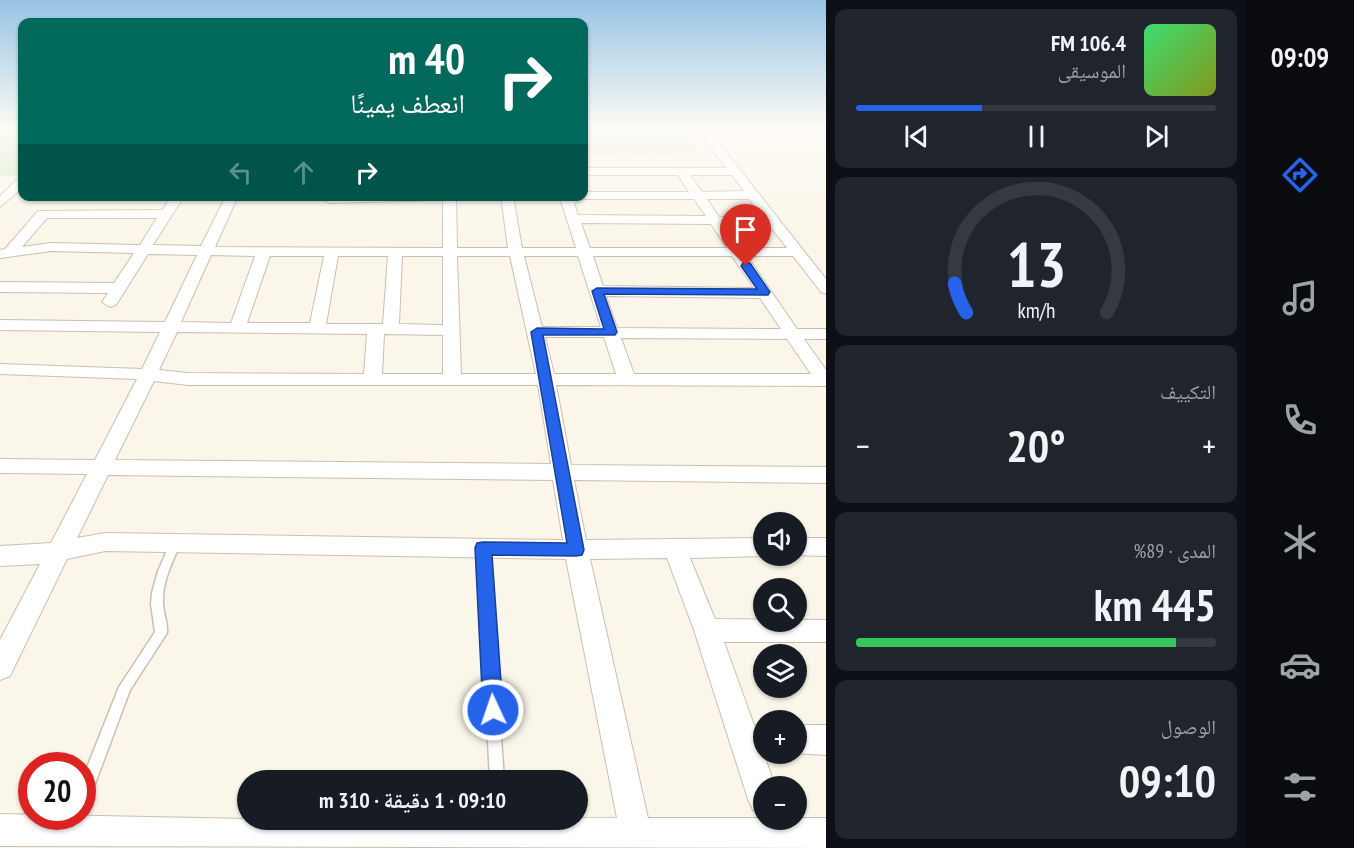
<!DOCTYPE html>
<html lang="ar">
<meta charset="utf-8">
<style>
body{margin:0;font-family:"PT Sans Narrow","Noto Naskh Arabic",sans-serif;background:#20242c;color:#f1f3f6;direction:rtl;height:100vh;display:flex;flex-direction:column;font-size:22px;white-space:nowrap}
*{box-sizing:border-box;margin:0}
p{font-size:20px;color:#9ea1a6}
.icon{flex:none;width:33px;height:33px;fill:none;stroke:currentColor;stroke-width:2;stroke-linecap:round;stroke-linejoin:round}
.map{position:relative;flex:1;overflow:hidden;direction:ltr}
.sheet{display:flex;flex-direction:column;gap:9px;padding:9px;background:#0d0f14;width:420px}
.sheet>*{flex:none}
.guide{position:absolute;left:18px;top:18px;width:570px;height:183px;border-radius:12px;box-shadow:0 2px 4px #0004;direction:rtl;background:#00695c;color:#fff;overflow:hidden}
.tools{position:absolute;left:753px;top:512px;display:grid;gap:12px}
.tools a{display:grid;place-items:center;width:54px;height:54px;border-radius:50%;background:#171b24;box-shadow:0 2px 4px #0004;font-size:30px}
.speed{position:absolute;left:18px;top:752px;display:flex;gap:12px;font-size:30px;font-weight:700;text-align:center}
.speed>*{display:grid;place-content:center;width:78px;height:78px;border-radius:50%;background:#171b24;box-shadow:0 2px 4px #0004;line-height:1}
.speed .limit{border:9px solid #d22;background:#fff;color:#111}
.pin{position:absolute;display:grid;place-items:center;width:51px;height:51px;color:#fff;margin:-62px -26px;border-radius:50% 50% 50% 0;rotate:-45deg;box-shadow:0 0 6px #0007}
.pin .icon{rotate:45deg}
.me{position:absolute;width:66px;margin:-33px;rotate:357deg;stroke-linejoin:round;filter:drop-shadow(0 0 4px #0008)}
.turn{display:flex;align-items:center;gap:21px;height:126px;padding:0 24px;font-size:27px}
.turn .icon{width:78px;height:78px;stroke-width:2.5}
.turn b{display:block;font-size:42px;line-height:51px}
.lanes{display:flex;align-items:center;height:57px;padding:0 24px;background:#0003;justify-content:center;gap:30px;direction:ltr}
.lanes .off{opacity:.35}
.big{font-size:45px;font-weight:700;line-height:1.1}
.sheet .card{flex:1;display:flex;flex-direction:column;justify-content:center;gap:9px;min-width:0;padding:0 21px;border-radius:12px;background:#20242c}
.sheet .dial{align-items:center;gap:0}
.dial svg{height:156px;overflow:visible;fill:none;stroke:#363941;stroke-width:7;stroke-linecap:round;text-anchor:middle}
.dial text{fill:#f1f3f6;stroke:none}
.song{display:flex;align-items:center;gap:18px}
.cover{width:72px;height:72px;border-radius:9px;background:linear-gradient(135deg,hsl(140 70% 55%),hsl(70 70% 35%))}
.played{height:6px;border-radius:3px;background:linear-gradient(90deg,#2563eb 35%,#363941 35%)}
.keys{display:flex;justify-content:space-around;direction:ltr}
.heat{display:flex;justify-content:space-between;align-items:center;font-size:33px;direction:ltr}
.charge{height:9px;border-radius:4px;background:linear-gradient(90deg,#34c759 89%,#363941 0)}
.trip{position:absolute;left:237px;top:770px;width:351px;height:60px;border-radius:30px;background:#171b24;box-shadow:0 2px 4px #0004;font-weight:700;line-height:60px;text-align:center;direction:rtl}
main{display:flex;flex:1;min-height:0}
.menu{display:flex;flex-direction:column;width:108px;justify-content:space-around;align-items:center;background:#090b0e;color:#9ea1a6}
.menu .icon{width:42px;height:42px}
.menu .active{color:#2563eb}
.menu b{font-size:27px;color:#f1f3f6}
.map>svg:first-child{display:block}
</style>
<main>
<nav class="menu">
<b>09:09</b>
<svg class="icon active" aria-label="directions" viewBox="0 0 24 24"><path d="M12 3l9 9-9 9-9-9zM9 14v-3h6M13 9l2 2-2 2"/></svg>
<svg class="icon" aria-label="music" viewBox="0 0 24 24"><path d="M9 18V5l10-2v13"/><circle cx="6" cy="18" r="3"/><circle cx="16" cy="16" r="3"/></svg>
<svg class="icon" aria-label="phone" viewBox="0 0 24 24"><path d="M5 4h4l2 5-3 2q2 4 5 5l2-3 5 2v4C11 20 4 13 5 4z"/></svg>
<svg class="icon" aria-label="climate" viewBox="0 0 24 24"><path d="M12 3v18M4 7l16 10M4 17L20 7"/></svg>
<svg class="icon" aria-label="car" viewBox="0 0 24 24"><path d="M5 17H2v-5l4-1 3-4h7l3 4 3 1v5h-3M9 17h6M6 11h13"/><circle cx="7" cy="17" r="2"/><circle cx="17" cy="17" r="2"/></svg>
<svg class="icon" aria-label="filters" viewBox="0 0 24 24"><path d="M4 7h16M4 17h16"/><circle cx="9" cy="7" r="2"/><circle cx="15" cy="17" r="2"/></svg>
</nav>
<section class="sheet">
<div class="card">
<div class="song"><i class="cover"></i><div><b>106.4 FM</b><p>الموسيقى</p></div></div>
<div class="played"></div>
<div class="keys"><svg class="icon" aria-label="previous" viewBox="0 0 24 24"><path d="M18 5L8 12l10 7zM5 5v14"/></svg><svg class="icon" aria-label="pause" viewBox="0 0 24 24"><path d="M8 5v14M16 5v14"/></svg><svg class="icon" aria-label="next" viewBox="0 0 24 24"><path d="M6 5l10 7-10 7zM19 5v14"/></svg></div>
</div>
<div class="card dial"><svg viewBox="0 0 100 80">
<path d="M14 69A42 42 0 1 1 86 69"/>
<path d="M14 69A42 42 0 0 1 8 54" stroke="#2563eb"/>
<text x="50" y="56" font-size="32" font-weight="700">13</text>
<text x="50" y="72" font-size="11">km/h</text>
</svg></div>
<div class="card"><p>التكييف</p>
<div class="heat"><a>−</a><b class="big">20°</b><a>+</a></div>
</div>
<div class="card"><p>المدى · 89%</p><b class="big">445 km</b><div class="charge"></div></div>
<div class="card"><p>الوصول</p><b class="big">09:10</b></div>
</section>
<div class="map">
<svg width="826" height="848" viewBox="0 0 826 848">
<rect width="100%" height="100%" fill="#faf6e9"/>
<path fill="#ece8e2" d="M584,127H681L697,152L584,155Z"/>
<path fill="#d1e7c9" d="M0,127H22V175L0,176Z"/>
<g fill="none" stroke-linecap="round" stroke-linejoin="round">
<g stroke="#ccbfb0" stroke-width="3">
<g id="lane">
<path d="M175,540L179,541L180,544C173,561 163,580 163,599C162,611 168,621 167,633L130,690L89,800L87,805L82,807V780L119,687L155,632L151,604L152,593L158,571L170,544L171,541Z"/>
<path d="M483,544L487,545L488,548L504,780H490L478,548L479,545Z"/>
</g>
</g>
<g stroke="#ccbfb0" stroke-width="2">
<g id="street">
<path d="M695,127H706L826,279V294L821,292L793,256H747L797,329H826V339H804L826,370V386L556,385L571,465L826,467V483L574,480L586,540L764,538V555H768L764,556L690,558L715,619L826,620V642H724L754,725H764V753H768L764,755L775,786H764V814L753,810L748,799L694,630L667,558L590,559L648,818H826V848L0,846V814L248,819L617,818L566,559L105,551L67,559L10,676L0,680V640L40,564L0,566V546L51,543L87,474L0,473V459L95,460L137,379L0,374V364L142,369L160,332L0,330V320L165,322L197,255L148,254L116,305L110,307L102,302L108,293L0,292V282L114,283L134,253L51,251L0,258V250L5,249L38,211L163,210L171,196H184L153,245L201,246L226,196H238L215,247L443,248V200L329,203L316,196H456L457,248H508L501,196H513L522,248H576L561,201L563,198L584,196V192H689L678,175H584V168H726ZM690,175H732L744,191L702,192ZM582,199H694L706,216L578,215L574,203ZM707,199H749L763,217H719ZM47,218H157L140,245L51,243L22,247ZM581,223L711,224L727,248H590ZM725,224L769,225L787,248H741ZM211,255L255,256L231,323L181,322ZM270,256H324L310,323H247ZM338,256H388L383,324H326ZM402,256H443V325L399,324ZM457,256H510L536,374H461ZM524,256H578L601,327H542ZM593,256H732L754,288L603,286ZM606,296L760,298L781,329L617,328ZM177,332L367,334L364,374L188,373L159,370ZM384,334L443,335V374H382ZM545,337H604L616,374H554ZM621,338L787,339L811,374H634ZM154,381L188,385H538L551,464L115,460ZM108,475L553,480L563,540L105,533L77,538Z"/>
<path d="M18,179H22V188L0,207V196Z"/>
<path d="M796,538H826V556L792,555H796Z"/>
<path d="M796,725H826V755L792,753H796Z"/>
</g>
</g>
<use href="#lane" fill="#fff" fill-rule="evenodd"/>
<use href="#street" fill="#fff" fill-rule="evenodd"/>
</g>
<linearGradient id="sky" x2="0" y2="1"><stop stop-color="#97c3e6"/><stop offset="0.52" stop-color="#fdfbf5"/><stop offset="1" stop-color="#fdfbf5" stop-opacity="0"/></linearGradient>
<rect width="826" height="246" fill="url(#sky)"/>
<path fill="#2563eb" stroke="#184099" stroke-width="1.5" d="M743,263H750L770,292L768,295L604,294L617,332L615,335H543L584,550L582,555L576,556L492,555L503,710L500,717L493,720L486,717L483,710L475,548L477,543L483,542L567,543L531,332L537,328L604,329L592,291L597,288L757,289L741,266Z"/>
</svg>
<div class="tools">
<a><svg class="icon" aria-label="sound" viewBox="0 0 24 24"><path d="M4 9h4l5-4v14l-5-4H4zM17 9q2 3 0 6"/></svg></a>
<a><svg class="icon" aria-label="search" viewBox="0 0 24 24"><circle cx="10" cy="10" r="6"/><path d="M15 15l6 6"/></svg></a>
<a><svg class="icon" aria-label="layers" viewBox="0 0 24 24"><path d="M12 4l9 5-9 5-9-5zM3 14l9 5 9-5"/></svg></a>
<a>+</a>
<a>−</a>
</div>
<div class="speed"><div class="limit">20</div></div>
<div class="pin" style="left:746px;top:266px;background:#d93025"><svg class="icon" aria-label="arrive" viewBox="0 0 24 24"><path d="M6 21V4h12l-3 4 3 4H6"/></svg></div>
<svg class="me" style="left:493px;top:710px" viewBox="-20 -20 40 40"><circle r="17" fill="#2563eb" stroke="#fff" stroke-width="3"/><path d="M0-11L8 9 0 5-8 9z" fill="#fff"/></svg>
<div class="trip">09:10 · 1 دقيقة · 310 m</div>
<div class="guide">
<div class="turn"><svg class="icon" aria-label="right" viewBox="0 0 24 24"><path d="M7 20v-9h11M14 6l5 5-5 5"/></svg><div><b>40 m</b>انعطف يمينًا</div></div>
<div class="lanes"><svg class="icon off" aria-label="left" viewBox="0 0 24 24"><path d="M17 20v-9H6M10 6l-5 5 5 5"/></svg><svg class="icon off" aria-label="ahead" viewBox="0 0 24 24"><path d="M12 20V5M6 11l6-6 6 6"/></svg><svg class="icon" aria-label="right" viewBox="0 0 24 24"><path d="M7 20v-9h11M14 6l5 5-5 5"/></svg></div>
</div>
</div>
</main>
